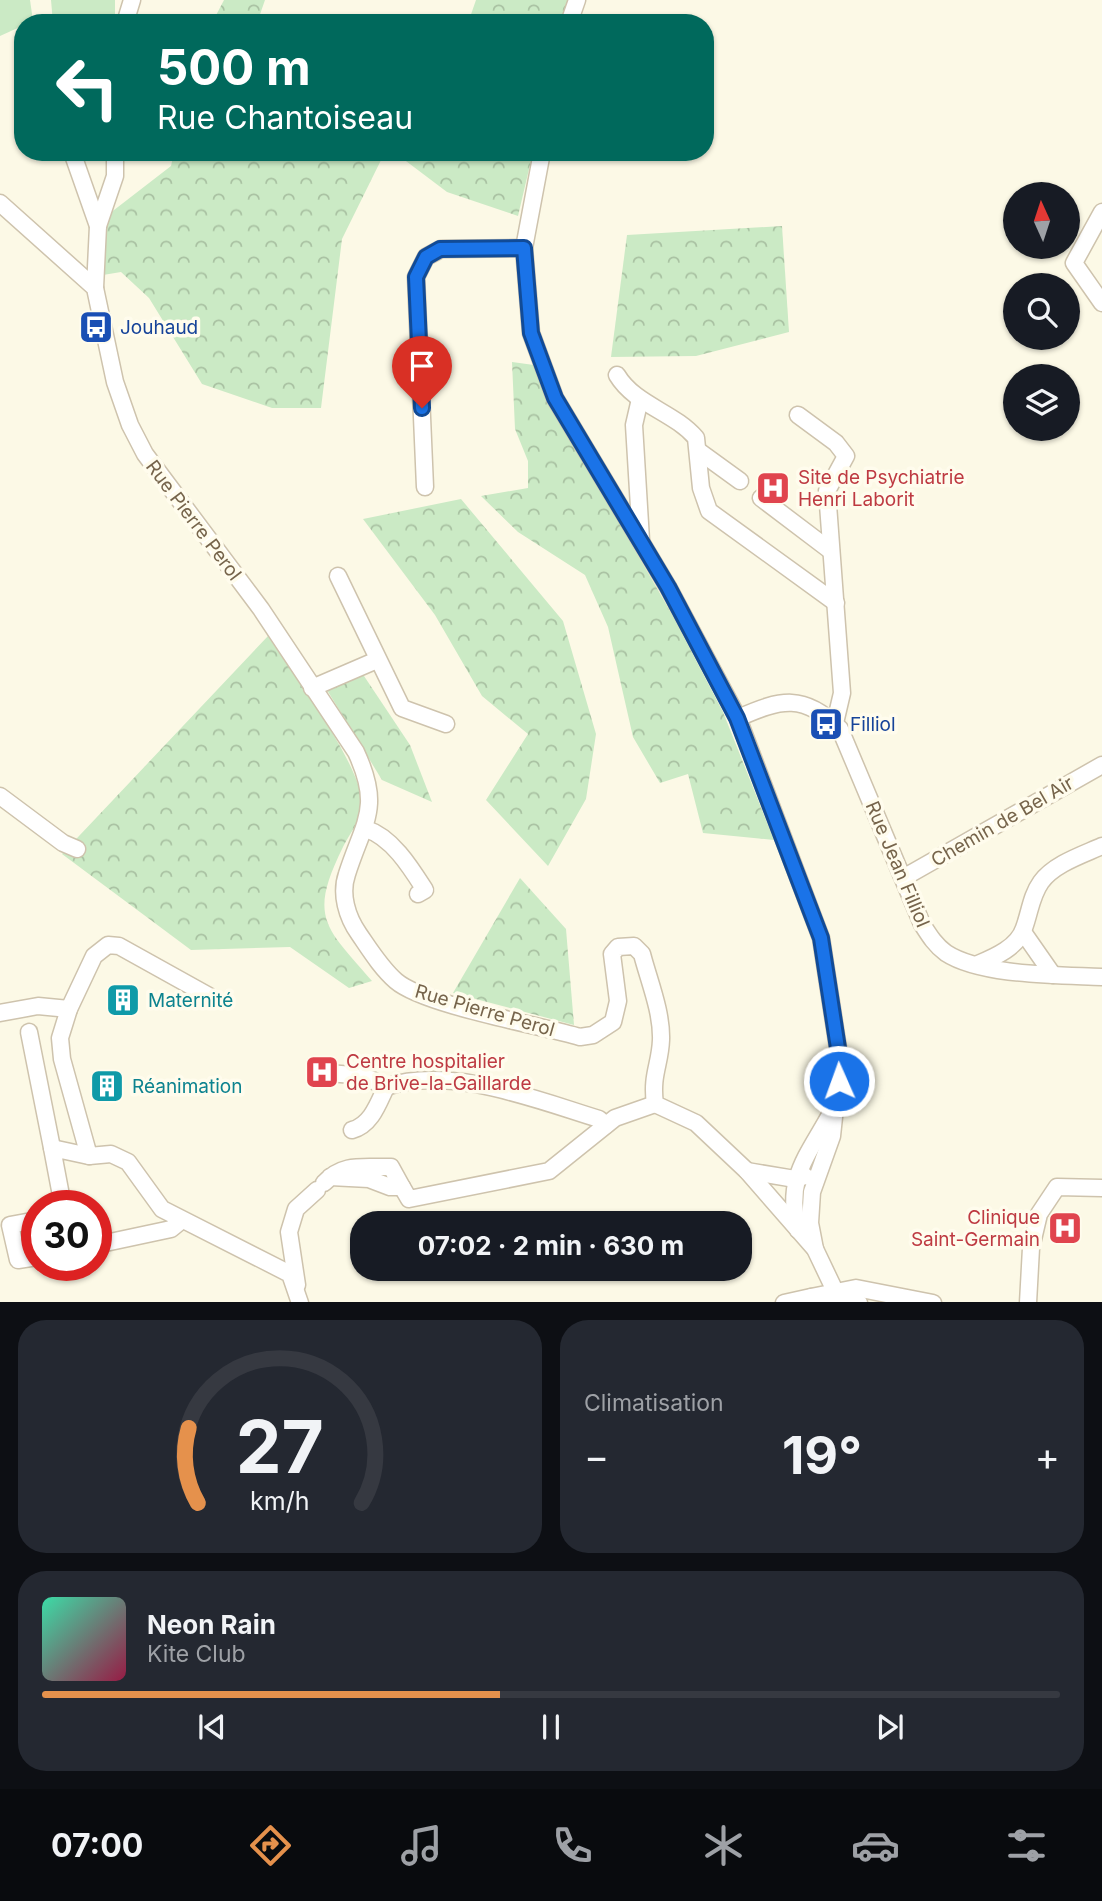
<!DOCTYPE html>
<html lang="fr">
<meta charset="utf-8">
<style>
body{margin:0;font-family:Inter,sans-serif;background:#242831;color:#f1f3f6;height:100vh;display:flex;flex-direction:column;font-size:26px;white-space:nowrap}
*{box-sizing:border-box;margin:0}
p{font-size:23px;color:#9ea1a6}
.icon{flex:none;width:38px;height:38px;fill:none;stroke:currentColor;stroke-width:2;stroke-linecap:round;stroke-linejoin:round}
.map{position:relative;height:1302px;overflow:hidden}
.side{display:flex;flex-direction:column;gap:18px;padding:18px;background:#0d0f14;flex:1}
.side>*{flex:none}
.top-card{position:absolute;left:14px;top:14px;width:700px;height:147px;border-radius:28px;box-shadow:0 2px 5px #0004;background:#00695c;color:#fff;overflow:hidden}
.needle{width:46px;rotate:357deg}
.controls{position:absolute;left:1003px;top:182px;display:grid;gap:14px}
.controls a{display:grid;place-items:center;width:77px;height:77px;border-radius:50%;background:#171b24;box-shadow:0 2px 5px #0004;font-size:35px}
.speed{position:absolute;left:21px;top:1190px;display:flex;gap:14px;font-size:35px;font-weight:700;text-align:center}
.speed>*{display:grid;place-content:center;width:91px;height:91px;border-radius:50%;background:#171b24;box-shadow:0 2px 5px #0004;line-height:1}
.speed .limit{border:10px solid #d22;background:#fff;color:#111}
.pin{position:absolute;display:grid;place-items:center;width:60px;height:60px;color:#fff;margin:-72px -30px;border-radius:50% 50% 50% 0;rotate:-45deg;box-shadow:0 0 7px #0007}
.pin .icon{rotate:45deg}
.me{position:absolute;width:77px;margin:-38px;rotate:358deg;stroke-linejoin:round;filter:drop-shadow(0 0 5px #0008)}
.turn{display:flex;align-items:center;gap:24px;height:147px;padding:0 28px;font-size:32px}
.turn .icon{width:91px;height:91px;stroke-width:2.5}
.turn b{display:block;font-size:49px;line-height:60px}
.big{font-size:52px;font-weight:700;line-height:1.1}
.side .card{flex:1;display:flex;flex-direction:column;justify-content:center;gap:10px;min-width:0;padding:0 24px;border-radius:28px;background:#242831}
.side .dial{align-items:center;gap:0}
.dial svg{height:182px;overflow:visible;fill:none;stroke:#363941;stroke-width:7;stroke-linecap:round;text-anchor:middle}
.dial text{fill:#f1f3f6;stroke:none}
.song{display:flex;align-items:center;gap:21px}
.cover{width:84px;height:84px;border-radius:10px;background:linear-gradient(135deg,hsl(160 70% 55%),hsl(340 70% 35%))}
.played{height:7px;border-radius:4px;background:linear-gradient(90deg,#e5914c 45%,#363941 45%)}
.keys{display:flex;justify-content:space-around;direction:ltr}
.heat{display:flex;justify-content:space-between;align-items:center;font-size:38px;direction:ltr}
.side .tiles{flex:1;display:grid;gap:18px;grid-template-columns:1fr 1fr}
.card:last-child{grid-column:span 2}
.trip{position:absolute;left:350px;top:1211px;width:402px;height:70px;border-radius:28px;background:#171b24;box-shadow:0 2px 5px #0004;font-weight:700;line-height:70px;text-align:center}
.tab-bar{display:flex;height:112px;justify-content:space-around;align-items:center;background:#090b0e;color:#9ea1a6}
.tab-bar .icon{width:49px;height:49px}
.tab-bar .on{color:#e5914c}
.tab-bar b{font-size:32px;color:#f1f3f6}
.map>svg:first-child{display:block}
</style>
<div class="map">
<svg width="1102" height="1303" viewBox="0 0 1102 1303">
<defs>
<pattern id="forest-crowns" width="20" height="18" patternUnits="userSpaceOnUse" patternTransform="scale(1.75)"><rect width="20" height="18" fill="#cbeac5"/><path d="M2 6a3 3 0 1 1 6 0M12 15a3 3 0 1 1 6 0" fill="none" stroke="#a9c1a2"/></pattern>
</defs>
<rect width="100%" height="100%" fill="#fcf9e6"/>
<g fill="#cbeac5">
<path d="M0,0H30L33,21L0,36Z"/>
<path d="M51,0H115V23H53Z"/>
</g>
<g fill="url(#forest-crowns)">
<path d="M224,0H265L257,23H212Z"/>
<path d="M476,0H570L565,23H468Z"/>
<path d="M174,152H385L342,239L321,408H272L202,384L149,298L121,272L103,275L105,217L171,166Z"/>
<path d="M394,152H533L518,216L447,192Z"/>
<path d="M782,226L789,332L696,356L611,357L627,235Z"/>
<path d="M512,362L534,365L546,395L674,618L723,712L774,840L703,833L688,774L660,783L633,737L608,627L585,575L518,532L481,496L528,488V461L515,429Z"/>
<path d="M461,499L563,621L596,734L586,799L548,866L486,800L528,734L482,696L435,615L363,519Z"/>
<path d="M268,636C290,671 366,769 362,808C361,820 348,836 343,847C308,918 325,926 372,981L349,988L290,947L191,950L62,854Z"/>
<path d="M362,673L410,745L432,802L382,780L327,690Z"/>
<path d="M520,878L566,929L574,1025L453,993Z"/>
</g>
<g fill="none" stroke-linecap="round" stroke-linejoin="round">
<g stroke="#cec3ad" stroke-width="19">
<g id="minor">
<path d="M125,23L132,0"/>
<path d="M569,23L577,0"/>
<path d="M72,152L98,226L95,288"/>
<path d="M542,152L524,248L531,333L555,398L668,587L738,718L821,938L840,1061L832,1136L812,1192L810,1223L815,1249"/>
<path d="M0,203L95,288L115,382L130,425L145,454L261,609L356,752C382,808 364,821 347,874C340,894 347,917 359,934C370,950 381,968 396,981C424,1005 538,1025 580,1037L593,1035L613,1022L618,1001L612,954L618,947L634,946L642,954C649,981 662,1012 661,1040C660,1065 651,1075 655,1104L696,1123L747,1171L815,1249L835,1291L846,1303"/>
<path d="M1102,212L1074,263L1102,303"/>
<path d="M98,226L115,176V152"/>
<path d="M617,375C635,405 674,412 696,438L701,488L709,511L836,603"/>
<path d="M640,399L634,425L641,540"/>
<path d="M798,415L836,443L846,456L827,491L842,693L835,723"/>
<path d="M700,452L740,481"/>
<path d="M425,487L416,277L426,257L441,249L524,248"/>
<path d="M761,498L831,551"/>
<path d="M338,576L402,708L446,724"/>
<path d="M312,688L377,660"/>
<path d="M738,718C781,699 804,693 840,729L922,924C929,935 935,945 946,953C981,976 1060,975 1102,977"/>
<path d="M0,796L63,843L77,849"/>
<path d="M366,829C392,837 411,868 425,890L418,894"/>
<path d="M903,878L1102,765"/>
<path d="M1023,932L1053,975"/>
<path d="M978,964C995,957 1018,947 1024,928C1030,912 1031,896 1041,882C1054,864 1082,855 1102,846"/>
<path d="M209,996L119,946L108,945L94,956L69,1009L60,1038L62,1059L89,1156L111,1154L128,1162L162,1209L290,1274L300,1303"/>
<path d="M0,1013L38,1006L69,1009"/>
<path d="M29,1032L52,1148"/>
<path d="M329,1073L364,1076L386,1087C450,1065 537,1100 599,1119L606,1125"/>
<path d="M352,1130C371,1125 378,1104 386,1087"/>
<path d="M747,1171L795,1179L805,1176"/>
<path d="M324,1183C344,1162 363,1168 391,1167L402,1187H390L369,1179L330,1177"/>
<path d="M402,1187L409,1199L549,1171L615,1118L655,1104"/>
<path d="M63,1206L52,1148L89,1156"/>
<path d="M37,1220L10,1225L18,1260L37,1257"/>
<path d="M798,1230C785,1178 807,1157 831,1113"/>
<path d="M96,1245L171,1229L182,1220"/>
<path d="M297,1285L289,1232L296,1209L317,1190"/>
<path d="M811,1297L856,1288L933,1303"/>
<path d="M784,1303L811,1297L859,1303"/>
<path d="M1028,1303L1031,1248L1039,1214L1057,1187L1102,1188"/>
</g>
</g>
<use href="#minor" stroke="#fff" stroke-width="16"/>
</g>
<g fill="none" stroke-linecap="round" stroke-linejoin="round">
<g stroke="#114b97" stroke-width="18">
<path id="route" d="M422,408L416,277L426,257L440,249L524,248L531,333L555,398L668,587L737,718L821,938L840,1061L839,1081"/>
</g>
<use href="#route" stroke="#1a73e8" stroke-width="12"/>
</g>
<defs>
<g id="bus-square" transform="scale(1.75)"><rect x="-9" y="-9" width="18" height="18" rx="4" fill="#1a4fb4" stroke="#fffced"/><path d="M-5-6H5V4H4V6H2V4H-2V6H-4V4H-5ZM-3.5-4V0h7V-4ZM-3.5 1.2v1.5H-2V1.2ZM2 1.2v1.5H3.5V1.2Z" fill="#fff"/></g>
<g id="hospital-square" transform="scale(1.75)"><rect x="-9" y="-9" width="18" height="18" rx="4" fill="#e0444e" stroke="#fffced"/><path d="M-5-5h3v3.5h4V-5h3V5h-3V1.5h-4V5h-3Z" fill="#fff"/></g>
<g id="building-square" transform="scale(1.75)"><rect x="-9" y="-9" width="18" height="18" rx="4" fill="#0f9aa8" stroke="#fffced"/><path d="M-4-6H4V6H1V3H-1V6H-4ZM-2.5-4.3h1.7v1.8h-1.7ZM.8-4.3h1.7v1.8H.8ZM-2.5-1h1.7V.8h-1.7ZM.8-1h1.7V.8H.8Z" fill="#fff"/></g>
</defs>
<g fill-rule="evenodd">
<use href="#bus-square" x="96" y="327"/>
<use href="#hospital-square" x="773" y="488"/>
<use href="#bus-square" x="826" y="724"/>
<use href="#building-square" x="123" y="1000"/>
<use href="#hospital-square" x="322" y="1072"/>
<use href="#building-square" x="107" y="1086"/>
<use href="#hospital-square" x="1065" y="1228"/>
</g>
<g text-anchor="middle" stroke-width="7" stroke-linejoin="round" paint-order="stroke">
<g font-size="19" fill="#164399" stroke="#fffced" text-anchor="start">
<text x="120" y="334">Jouhaud</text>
<text x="850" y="731">Filliol</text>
</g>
<g font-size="19" fill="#be3a42" stroke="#fffced" text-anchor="start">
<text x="798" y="484">Site de Psychiatrie<tspan x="798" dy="22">Henri Laborit</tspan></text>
<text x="346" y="1068">Centre hospitalier<tspan x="346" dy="22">de Brive-la-Gaillarde</tspan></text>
<text x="1040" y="1224" text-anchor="end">Clinique<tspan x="1040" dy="22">Saint-Germain</tspan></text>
</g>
<g font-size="19" fill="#76644b" stroke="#fffced">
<text transform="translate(194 520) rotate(53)" y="7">Rue Pierre Perol</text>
<text transform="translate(1002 821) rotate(-30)" y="7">Chemin de Bel Air</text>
<text transform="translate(898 864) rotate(67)" y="7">Rue Jean Filliol</text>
<text transform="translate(485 1010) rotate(16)" y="7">Rue Pierre Perol</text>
</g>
<g font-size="19" fill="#0d838f" stroke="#fffced" text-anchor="start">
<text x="148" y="1007">Maternité</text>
<text x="132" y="1093">Réanimation</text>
</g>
</g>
</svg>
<div class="controls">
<a><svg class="needle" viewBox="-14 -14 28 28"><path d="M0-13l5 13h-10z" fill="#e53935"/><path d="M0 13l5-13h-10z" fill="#9ea1a6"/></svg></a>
<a><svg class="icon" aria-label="search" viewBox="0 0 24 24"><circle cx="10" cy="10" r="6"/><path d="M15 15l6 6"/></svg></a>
<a><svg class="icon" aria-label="layers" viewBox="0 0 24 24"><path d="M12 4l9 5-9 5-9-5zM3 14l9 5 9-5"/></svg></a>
</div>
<div class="speed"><div class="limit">30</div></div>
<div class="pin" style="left:422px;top:408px;background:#d93025"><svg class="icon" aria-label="arrive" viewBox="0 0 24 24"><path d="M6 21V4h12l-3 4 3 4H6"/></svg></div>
<svg class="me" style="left:839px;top:1081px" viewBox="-20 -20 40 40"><circle r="17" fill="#1a73e8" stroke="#fff" stroke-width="3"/><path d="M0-11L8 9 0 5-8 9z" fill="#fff"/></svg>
<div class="trip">07:02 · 2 min · 630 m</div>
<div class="top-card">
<div class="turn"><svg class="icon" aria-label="left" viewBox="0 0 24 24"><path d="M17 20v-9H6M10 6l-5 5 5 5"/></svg><div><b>500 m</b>Rue Chantoiseau</div></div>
</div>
</div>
<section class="side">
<div class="tiles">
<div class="card dial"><svg viewBox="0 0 100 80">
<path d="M14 69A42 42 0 1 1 86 69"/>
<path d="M14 69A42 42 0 0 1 10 36" stroke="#e5914c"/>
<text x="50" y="56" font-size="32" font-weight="700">27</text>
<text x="50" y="72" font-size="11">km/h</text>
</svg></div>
<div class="card"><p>Climatisation</p>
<div class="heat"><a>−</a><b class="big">19°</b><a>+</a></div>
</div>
<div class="card">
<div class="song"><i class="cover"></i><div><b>Neon Rain</b><p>Kite Club</p></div></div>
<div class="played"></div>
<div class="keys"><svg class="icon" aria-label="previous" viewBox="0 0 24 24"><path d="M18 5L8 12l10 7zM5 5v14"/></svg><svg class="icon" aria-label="pause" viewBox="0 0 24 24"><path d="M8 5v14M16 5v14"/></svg><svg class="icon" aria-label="next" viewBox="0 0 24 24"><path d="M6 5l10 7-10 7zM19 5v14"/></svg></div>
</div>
</div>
</section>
<nav class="tab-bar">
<b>07:00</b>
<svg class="icon on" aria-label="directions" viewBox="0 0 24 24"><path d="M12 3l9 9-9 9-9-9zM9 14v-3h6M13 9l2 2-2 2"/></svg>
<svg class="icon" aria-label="music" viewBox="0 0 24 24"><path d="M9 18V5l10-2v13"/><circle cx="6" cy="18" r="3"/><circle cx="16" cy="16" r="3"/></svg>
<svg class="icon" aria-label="phone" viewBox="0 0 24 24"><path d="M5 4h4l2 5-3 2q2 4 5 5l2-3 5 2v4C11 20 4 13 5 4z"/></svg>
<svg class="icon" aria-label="climate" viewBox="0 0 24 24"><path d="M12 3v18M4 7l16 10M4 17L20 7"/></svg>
<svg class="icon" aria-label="car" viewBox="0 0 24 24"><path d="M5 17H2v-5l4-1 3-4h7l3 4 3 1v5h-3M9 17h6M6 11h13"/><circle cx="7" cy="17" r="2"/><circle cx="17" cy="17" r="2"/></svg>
<svg class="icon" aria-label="filters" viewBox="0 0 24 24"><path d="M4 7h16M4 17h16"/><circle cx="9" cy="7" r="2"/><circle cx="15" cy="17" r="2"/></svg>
</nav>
